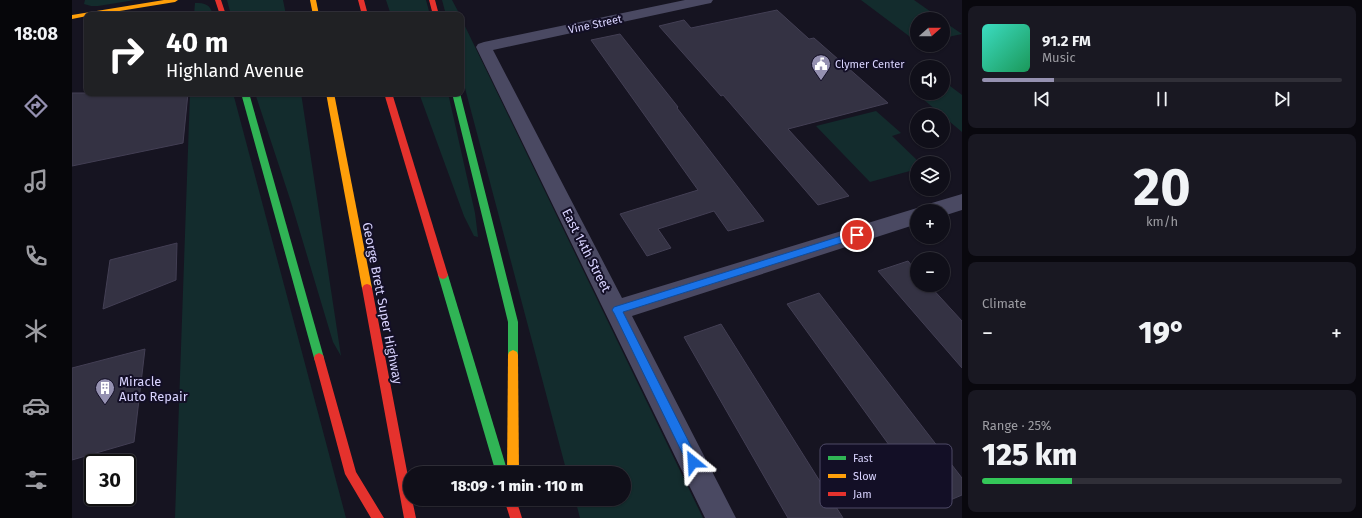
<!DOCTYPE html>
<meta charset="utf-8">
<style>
body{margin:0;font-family:"Fira Sans",sans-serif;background:#191822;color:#f1f3f6;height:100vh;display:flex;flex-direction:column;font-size:15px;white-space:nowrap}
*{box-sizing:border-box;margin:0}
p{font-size:13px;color:#9c9ca2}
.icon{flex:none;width:22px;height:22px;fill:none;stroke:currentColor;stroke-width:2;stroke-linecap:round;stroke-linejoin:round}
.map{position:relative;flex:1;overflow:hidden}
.drawer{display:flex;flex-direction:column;gap:6px;padding:6px;background:#09080e;width:400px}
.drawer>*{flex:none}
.guide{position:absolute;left:12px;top:12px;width:380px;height:84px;border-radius:8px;box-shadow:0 1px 3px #0004,0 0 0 1px #302f38;background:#202124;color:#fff;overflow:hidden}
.needle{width:26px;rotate:69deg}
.buttons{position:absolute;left:838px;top:12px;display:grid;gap:8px}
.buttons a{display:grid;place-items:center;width:40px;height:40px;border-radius:50%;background:#100f19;box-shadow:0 1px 3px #0004,0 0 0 1px #302f38;font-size:20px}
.speed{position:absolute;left:12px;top:454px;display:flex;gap:8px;font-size:20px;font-weight:700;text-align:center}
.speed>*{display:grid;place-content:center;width:52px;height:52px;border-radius:50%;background:#100f19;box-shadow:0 1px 3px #0004,0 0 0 1px #302f38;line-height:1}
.speed .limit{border:2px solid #111;border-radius:6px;background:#fff;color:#111}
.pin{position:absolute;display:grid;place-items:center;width:34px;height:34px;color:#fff;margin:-17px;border:2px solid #fff;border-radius:50%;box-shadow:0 1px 4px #0007}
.me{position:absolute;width:44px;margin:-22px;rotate:333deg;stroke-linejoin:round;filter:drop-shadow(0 0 3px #0008)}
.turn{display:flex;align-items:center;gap:14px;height:84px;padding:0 16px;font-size:18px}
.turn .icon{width:52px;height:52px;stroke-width:2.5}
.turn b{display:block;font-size:28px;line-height:34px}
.big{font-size:30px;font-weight:800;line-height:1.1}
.drawer .card{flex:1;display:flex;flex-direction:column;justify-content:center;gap:6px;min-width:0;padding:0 14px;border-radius:8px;background:#191822}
.drawer .dial{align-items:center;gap:0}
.dial b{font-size:52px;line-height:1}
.song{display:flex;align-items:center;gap:12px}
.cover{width:48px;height:48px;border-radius:6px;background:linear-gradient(135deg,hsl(170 70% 55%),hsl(150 70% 35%))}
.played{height:4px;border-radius:2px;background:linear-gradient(90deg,#9591b1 20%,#302f38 20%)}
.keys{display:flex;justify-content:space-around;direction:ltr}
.heat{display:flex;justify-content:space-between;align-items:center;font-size:22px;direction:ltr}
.charge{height:6px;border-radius:3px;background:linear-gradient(90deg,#34c759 25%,#302f38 0)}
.trip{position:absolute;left:331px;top:466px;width:228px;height:40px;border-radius:20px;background:#100f19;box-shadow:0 1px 3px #0004,0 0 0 1px #302f38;font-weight:800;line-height:40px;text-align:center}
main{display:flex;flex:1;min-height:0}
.tab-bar{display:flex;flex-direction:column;width:72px;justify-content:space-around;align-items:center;background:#06060a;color:#9c9ca2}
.tab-bar .icon{width:28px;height:28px}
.tab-bar .selected{color:#9591b1}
.tab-bar b{font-size:18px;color:#f1f3f6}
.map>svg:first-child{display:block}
</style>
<main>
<nav class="tab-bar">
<b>18:08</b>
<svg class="icon selected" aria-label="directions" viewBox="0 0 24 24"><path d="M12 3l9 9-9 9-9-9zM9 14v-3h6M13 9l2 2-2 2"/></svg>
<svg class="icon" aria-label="music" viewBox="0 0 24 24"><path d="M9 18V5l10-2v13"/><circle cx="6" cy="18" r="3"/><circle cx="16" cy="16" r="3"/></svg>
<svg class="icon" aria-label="phone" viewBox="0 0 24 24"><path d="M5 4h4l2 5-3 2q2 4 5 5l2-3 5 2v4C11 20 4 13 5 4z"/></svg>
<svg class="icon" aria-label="climate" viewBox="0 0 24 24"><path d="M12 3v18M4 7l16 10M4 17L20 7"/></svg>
<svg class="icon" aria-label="car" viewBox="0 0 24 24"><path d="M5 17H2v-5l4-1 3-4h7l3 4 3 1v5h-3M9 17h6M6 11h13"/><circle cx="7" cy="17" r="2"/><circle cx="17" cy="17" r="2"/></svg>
<svg class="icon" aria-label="filters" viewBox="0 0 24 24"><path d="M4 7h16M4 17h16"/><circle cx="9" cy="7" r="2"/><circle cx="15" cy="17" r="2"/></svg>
</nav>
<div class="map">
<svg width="890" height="518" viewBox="0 0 890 518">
<rect width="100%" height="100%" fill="#161421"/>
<g fill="#132c2d">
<path d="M13,0H63L26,6H19L12,4Z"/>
<path d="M155,0H211L214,15H159Z"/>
<path d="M314,0H354L358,15H319Z"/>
<path d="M370,0H380L388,15H374Z"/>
<path d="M789,0H842L869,19H845V42Z"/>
<path d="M123,3C133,3 138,4 141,15H122Z"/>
<path d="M389,18L631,518H508L503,499H552V473H495L389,73Z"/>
<path d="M871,21L890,34L871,38Z"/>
<path d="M878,86L890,95V132L845,94L871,93V87Z"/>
<path d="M118,93H161L274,518H103Z"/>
<path d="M183,93H229L269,356L261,342L219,202Z"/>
<path d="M347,93H376L403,213L406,237L402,236L392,216Z"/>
<path d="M804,111L829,133L820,136L848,163H845V169L798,182L744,126Z"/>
</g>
<g fill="#343243" stroke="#433f54">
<path d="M705,10L737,39L742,38L816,103L716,129L777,196L746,205L651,95L649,96L587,26L612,20L619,28Z"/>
<path d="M548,34L606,107L605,108L692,221L656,231L642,211L586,229L599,248L575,256L548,214L626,190L519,40Z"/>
<path d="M0,93H116L111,143L0,166Z"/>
<path d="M105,243L104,280L31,309L38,260Z"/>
<path d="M836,261L845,272V285H857L890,321V368L806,271Z"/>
<path d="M747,293L890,478V495L862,507L715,304Z"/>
<path d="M649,324L771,518H716L612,337Z"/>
<path d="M73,349L62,442L0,460V368Z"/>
</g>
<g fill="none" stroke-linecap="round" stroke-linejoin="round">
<path fill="#4a4962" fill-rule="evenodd" d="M613,0H641L639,3L634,4L421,50L550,298L845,208L850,210L853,205L890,194V210L871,216V211H845V224L560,316L664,518H633L404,47L406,44L412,42Z"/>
<g fill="#30b455" fill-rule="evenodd">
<path d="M169,93H177L252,358L251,361L247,363L243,361L242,358Z"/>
<path d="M380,93H388L446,322V355L445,358L441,360L437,358L436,355V322Z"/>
<path d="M371,271L374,272L376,275L436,473H424L366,275L368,272Z"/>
</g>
<g fill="#ff9f0a" fill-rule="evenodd">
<path d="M92,0H106L103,2L23,15H15V16L0,19V15Z"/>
<path d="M238,0H244L247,15H241Z"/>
<path d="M254,93H262L300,288L298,291L295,292L292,291L290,288Z"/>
<path d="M441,350L445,352L446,355L447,473H435L436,355L437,352Z"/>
</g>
<g fill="#e5322d" fill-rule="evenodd">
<path d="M143,0H149L154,15H148Z"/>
<path d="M286,0H292L296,15H290Z"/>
<path d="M357,0H363L367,15H361Z"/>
<path d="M312,93H320L376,275L374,278L371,279L368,278L366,275Z"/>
<path d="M295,284L298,285L300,288L338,487V499H340L344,518H332L290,288L292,285Z"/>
<path d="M247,353L251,355L252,358L284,472L312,518H299L273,474L242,358L243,355Z"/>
<path d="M432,499H444L450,518H438Z"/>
</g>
</g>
<path fill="#1a73e8" stroke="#114b97" d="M785,231L788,232L789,235L788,237L551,312L625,458L627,462L625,467L621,468L617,467L542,313L540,310L542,307Z"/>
<defs>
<g id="civic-pin" transform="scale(1)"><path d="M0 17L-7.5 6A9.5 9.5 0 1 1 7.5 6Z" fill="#9591b1" stroke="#130f26"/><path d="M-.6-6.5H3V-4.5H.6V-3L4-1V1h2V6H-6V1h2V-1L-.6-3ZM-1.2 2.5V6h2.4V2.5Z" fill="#fff"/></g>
<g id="building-pin" transform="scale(1)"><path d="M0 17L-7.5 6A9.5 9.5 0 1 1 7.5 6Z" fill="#9591b1" stroke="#130f26"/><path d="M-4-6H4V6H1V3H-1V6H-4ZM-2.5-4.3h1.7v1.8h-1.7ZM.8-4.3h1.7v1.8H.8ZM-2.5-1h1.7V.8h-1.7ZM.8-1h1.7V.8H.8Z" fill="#fff"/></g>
</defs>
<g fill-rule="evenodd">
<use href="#civic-pin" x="749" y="64"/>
<use href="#building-pin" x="33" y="388"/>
</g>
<g text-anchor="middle" stroke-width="4" stroke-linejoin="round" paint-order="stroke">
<g font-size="11" fill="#d9d4ff" stroke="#130f26">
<text transform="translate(523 24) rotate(-12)" y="4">Vine Street</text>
</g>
<g font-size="11" fill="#d9d4ff" stroke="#130f26" text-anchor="start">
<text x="763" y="68">Clymer Center</text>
</g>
<g font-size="13" fill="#d9d4ff" stroke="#130f26">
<text transform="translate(515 250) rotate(63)" y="5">East 14th Street</text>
<text transform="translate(311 303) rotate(79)" y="5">George Brett Super Highway</text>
</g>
<g font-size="13" fill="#d9d4ff" stroke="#130f26" text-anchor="start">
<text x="47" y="386">Miracle<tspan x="47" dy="15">Auto Repair</tspan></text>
</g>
</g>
<rect x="748" y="444" width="132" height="64" rx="6" fill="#130f26" stroke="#4e4a67" stroke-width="1"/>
<rect x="756" y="456" width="18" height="4" fill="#30b455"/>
<rect x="756" y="474" width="18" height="4" fill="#ff9f0a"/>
<rect x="756" y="492" width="18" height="4" fill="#e5322d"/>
<g font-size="11" fill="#d9d4ff">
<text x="781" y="462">Fast</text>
<text x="781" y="480">Slow</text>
<text x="781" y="498">Jam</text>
</g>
</svg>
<div class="buttons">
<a><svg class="needle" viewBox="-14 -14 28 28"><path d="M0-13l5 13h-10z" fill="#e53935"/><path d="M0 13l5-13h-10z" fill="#9c9ca2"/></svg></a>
<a><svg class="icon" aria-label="sound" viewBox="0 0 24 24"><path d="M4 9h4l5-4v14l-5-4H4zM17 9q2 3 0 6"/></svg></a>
<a><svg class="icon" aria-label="search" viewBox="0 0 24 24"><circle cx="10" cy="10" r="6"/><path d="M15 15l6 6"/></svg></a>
<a><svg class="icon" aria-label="layers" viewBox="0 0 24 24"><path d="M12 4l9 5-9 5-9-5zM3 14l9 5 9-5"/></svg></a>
<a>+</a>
<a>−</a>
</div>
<div class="speed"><div class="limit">30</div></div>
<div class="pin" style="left:785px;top:235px;background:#d93025"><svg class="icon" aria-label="arrive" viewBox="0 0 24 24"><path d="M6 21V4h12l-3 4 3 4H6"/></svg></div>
<svg class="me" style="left:621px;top:462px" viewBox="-20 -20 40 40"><path d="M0-17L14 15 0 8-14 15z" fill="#1a73e8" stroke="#fff" stroke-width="4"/></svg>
<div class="trip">18:09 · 1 min · 110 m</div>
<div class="guide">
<div class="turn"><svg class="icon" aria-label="right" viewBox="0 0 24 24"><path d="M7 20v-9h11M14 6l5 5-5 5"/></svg><div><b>40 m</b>Highland Avenue</div></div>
</div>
</div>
<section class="drawer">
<div class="card">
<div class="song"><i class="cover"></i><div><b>91.2 FM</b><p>Music</p></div></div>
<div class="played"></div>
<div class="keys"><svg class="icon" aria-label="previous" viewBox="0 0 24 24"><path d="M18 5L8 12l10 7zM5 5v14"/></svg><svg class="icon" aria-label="pause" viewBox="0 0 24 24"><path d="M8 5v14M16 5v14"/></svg><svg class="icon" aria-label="next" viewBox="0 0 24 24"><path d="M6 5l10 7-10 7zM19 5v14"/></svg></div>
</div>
<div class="card dial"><b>20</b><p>km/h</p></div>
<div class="card"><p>Climate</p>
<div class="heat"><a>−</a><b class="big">19°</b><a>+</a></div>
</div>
<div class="card"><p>Range · 25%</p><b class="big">125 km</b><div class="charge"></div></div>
</section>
</main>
